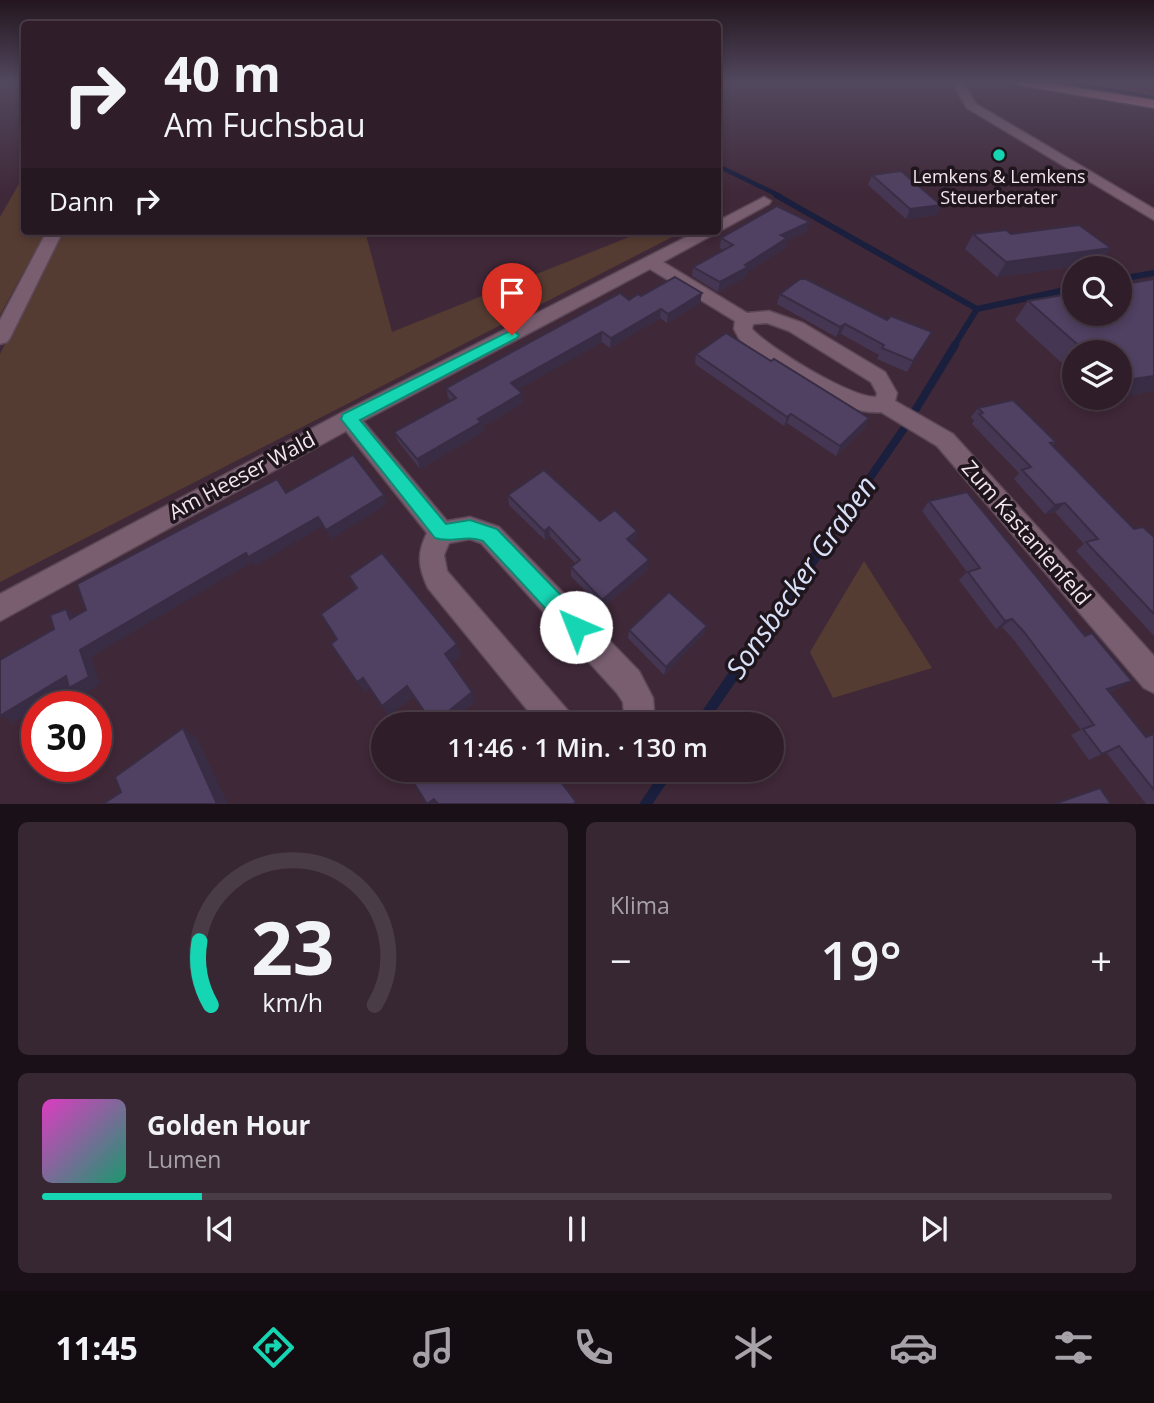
<!DOCTYPE html>
<html lang="de">
<meta charset="utf-8">
<style>
body{margin:0;font-family:"Open Sans",sans-serif;background:#372732;color:#f1f3f6;height:100vh;display:flex;flex-direction:column;font-size:26px;white-space:nowrap}
*{box-sizing:border-box;margin:0}
p{font-size:23px;color:#a7a2a8}
.icon{flex:none;width:38px;height:38px;fill:none;stroke:currentColor;stroke-width:2;stroke-linecap:round;stroke-linejoin:round}
.map{position:relative;height:804px;overflow:hidden}
.details{display:flex;flex-direction:column;gap:18px;padding:18px;background:#1a1017;flex:1}
.details>*{flex:none}
.banner{position:absolute;left:21px;top:21px;width:700px;height:214px;border-radius:7px;box-shadow:0 4px 10px #0003,0 0 0 2px #4a3c47;background:#2f1e2a;color:#f1f3f6;overflow:hidden}
.controls{position:absolute;left:1062px;top:256px;display:grid;gap:14px}
.controls a{display:grid;place-items:center;width:70px;height:70px;border-radius:50%;background:#2f1e2a;box-shadow:0 4px 10px #0003,0 0 0 2px #4a3c47;font-size:35px}
.speed{position:absolute;left:21px;top:691px;display:flex;gap:14px;font-size:35px;font-weight:700;text-align:center}
.speed>*{display:grid;place-content:center;width:91px;height:91px;border-radius:50%;background:#2f1e2a;box-shadow:0 4px 10px #0003,0 0 0 2px #4a3c47;line-height:1}
.speed .limit{border:10px solid #d22;background:#fff;color:#111}
.pin{position:absolute;display:grid;place-items:center;width:60px;height:60px;color:#fff;margin:-72px -30px;border-radius:50% 50% 50% 0;rotate:-45deg;box-shadow:0 0 7px #0007}
.pin .icon{rotate:45deg}
.me{position:absolute;width:77px;margin:-38px;rotate:316deg;stroke-linejoin:round;filter:drop-shadow(0 0 5px #0008)}
.turn{display:flex;align-items:center;gap:24px;height:147px;padding:0 28px;font-size:32px}
.turn .icon{width:91px;height:91px;stroke-width:2.5}
.turn b{display:block;font-size:49px;line-height:60px}
.then{display:flex;align-items:center;height:66px;padding:0 28px;background:#0003;gap:14px;font-size:26px}
.big{font-size:52px;font-weight:600;line-height:1.1}
.details .tile{flex:1;display:flex;flex-direction:column;justify-content:center;gap:10px;min-width:0;padding:0 24px;border-radius:10px;background:#372732}
.details .dial{align-items:center;gap:0}
.dial svg{height:182px;overflow:visible;fill:none;stroke:#4a3c47;stroke-width:7;stroke-linecap:round;text-anchor:middle}
.dial text{fill:#f1f3f6;stroke:none}
.song{display:flex;align-items:center;gap:21px}
.cover{width:84px;height:84px;border-radius:10px;background:linear-gradient(135deg,hsl(310 70% 55%),hsl(160 70% 35%))}
.played{height:7px;border-radius:4px;background:linear-gradient(90deg,#16d5b3 15%,#4a3c47 15%)}
.keys{display:flex;justify-content:space-around;direction:ltr}
.heat{display:flex;justify-content:space-between;align-items:center;font-size:38px;direction:ltr}
.details .tiles{flex:1;display:grid;gap:18px;grid-template-columns:1fr 1fr}
.tile:last-child{grid-column:span 2}
.trip{position:absolute;left:371px;top:712px;width:413px;height:70px;border-radius:35px;background:#2f1e2a;box-shadow:0 4px 10px #0003,0 0 0 2px #4a3c47;font-weight:600;line-height:70px;text-align:center}
.tab-bar{display:flex;height:112px;justify-content:space-around;align-items:center;background:#130c11;color:#a7a2a8}
.tab-bar .icon{width:49px;height:49px}
.tab-bar .current{color:#16d5b3}
.tab-bar b{font-size:32px;color:#f1f3f6}
.map>svg:first-child{display:block}
</style>
<div class="map">
<svg width="1154" height="805" viewBox="0 0 1154 805">
<rect width="100%" height="100%" fill="#3f2838"/>
<g fill="#553c32">
<path d="M1044,82H1091L1154,93V101Z"/>
<path d="M24,175V231H46L0,315V217Z"/>
<path d="M61,231H365L392,332L644,231H684L0,582V354Z"/>
<path d="M864,561L932,668L833,698L810,652Z"/>
</g>
<g fill="none" stroke-linecap="round" stroke-linejoin="round">
<g stroke="#191f3d" stroke-width="4.5">
<path d="M1063,82L1154,98"/>
<path d="M718,166L780,196"/>
</g>
<g stroke="#191f3d" stroke-width="6">
<path d="M776,195L977,309L954,346"/>
<path d="M1120,279L1154,273"/>
<path d="M977,309L1074,288"/>
</g>
<g stroke="#191f3d" stroke-width="8">
<path d="M916,409L955,345"/>
<path d="M824,544L903,430"/>
</g>
<g stroke="#191f3d" stroke-width="11">
<path d="M700,724L825,542"/>
<path d="M645,805L669,770"/>
</g>
<g stroke="#5b4756" stroke-width="3">
<g id="minor">
<path d="M952,82H963L976,104L1154,209V220L967,108Z"/>
<path d="M764,197L771,201L769,204L663,262L747,313L769,311L803,323L885,372L897,393L895,401L953,434L1154,656V693L1144,688L937,446L881,412C834,416 777,366 740,340L734,329L735,321L650,269L363,421L447,521L470,517L499,527L639,671L653,698L655,724H625L623,702L617,693L481,543L470,539L449,543L444,555L447,571L570,713L575,724H539L428,588C418,567 417,553 427,533L346,431L0,621V594L341,413L698,231H718V221ZM767,323L789,331L871,382L877,393L876,397C851,398 769,348 752,329L753,324Z"/>
<path d="M47,231H63L10,338L7,342L0,344V320Z"/>
</g>
</g>
<g stroke="#5b4756" stroke-width="3">
<path id="major" d="M1013,82H1039L1154,100V108L1018,85Z"/>
</g>
<use href="#minor" fill="#795e70" fill-rule="evenodd"/>
<use href="#major" fill="#c67d8f" fill-rule="evenodd"/>
</g>
<g fill="#453753">
<path d="M872,175L941,205L937,215L906,219L868,185Z"/>
<path d="M810,222L807,231L787,241L785,248L747,272L746,277L718,292L692,276L693,267L723,250L720,248L721,238Z"/>
<path d="M973,234H1011L1100,263L997,277L965,249Z"/>
<path d="M1154,279V391L1120,397V352H1074V374L1015,320L1028,301Z"/>
<path d="M702,293L700,303L667,323L660,318L610,348L602,342L518,389L523,403L482,427L483,432L420,469L398,441L394,432L451,401L448,397L446,388L629,300L641,296Z"/>
<path d="M780,294L887,320L932,332L907,372L877,359L879,355L841,334L836,337L777,304Z"/>
<path d="M696,354L771,361L869,418L864,428L836,456L787,423L784,426L695,364Z"/>
<path d="M978,408L1056,442L1052,446L1134,529L1154,537V636L1076,551L1084,544L1055,512L1045,514L1014,479L1019,473L972,424L974,421L971,417Z"/>
<path d="M508,495L637,531L636,540L631,543L648,569L602,608L571,576V567L575,563L550,536L545,540L509,505Z"/>
<path d="M929,501L1085,636L1132,681L1119,688L1109,692L1146,737L1154,734V804H1146L1106,752L1089,760L1071,735L1081,730L1014,640L1002,627L996,629L959,580L967,572L922,511Z"/>
<path d="M349,576L461,655L451,663L475,702L448,724H432L413,696L389,716L370,688L364,692L356,589Z"/>
<path d="M629,630L704,634L664,675L628,638Z"/>
</g>
<g fill="#382d44">
<path d="M941,205L937,215L906,219L910,209Z"/>
<path d="M810,222L807,231L787,241L785,248L747,272L746,277L718,292L720,282L745,265L781,235Z"/>
<path d="M1111,248L1100,263L997,277L1006,262Z"/>
<path d="M702,293L700,303L667,323L668,314Z"/>
<path d="M661,309L660,318L610,348L611,338Z"/>
<path d="M845,324L841,334L836,337L840,327Z"/>
<path d="M602,332V342L512,393L511,383Z"/>
<path d="M932,332L926,343L907,372L913,361Z"/>
<path d="M1154,376V391L1120,397V382Z"/>
<path d="M522,393L523,403L482,427L483,432L420,469L417,459L478,419Z"/>
<path d="M1106,397H1120L1103,400Z"/>
<path d="M791,414L787,423L784,426L787,417Z"/>
<path d="M869,418L864,428L836,456L840,446Z"/>
<path d="M384,495L387,504L331,539L326,530Z"/>
<path d="M1065,503L1055,512L1045,514L1055,505Z"/>
<path d="M318,517L323,526L255,566L252,562L91,657L100,684L81,696L70,688L39,707H37V709L14,722L0,716L66,676L80,650L246,553Z"/>
<path d="M549,527L550,536L545,540L544,531Z"/>
<path d="M637,531L636,540L626,548L627,539Z"/>
<path d="M649,560L648,569L602,608V600Z"/>
<path d="M66,609L77,618L70,619Z"/>
<path d="M1012,619L1002,627L996,629L1005,621Z"/>
<path d="M707,626L704,634L664,675L666,667Z"/>
<path d="M457,644L461,655L449,665L445,654Z"/>
<path d="M363,678L370,688L364,692L357,682Z"/>
<path d="M1132,681L1119,688L1094,696L1107,689Z"/>
<path d="M407,686L413,696L389,716L382,706Z"/>
<path d="M472,692L475,702L448,724H433Z"/>
<path d="M183,728L197,738L228,804H217Z"/>
<path d="M434,799L438,804H428Z"/>
</g>
<g fill="#504061" stroke="#382d44" stroke-width="2">
<path d="M901,171L941,205L910,209L872,175Z"/>
<path d="M777,206L810,222L781,235L787,238L745,265L748,267L720,282L693,267L733,245L721,238Z"/>
<path d="M1079,225L1111,248L1006,262L973,234L1006,230L1011,234Z"/>
<path d="M675,277L702,293L668,314L661,309L611,338L602,332L511,383L522,393L478,419L481,422L417,459L394,432L456,398L446,388L620,293L629,300L638,294L641,296Z"/>
<path d="M800,279H806L887,320L891,316L932,332L913,361L882,348L884,345L845,324L840,327L780,294Z"/>
<path d="M1154,279V376L1120,381V352H1086L1028,301L1074,293V313H1120V285Z"/>
<path d="M726,333L771,361L774,359L869,418L840,446L791,414L787,417L696,354Z"/>
<path d="M1013,400L1056,442L1050,443L1134,529L1143,527L1154,537V614L1086,542L1098,539L1065,503L1055,505L1022,470L1031,467L979,414L983,413L978,408Z"/>
<path d="M353,455L384,495L326,530L318,517L248,557L246,553L80,650L89,677L69,688L66,676L0,716V660L54,629L50,615L66,609L70,619L86,610L77,584L277,479L286,493Z"/>
<path d="M544,470L600,521L615,510L637,531L627,539L649,560L602,600L571,567L580,560L549,527L544,531L508,495Z"/>
<path d="M967,492L1085,636L1092,633L1132,681L1107,689L1146,737L1154,734V790L1119,746L1102,754L1083,729L1094,725L1024,632L1012,619L1005,621L968,572L980,568L929,501Z"/>
<path d="M382,553L457,644L445,654L472,692L433,724L407,686L382,706L363,678L357,682L331,644L337,639L321,614L357,588L349,576Z"/>
<path d="M669,592L707,626L666,667L629,630Z"/>
<path d="M183,728L217,804H103L121,792L115,777Z"/>
<path d="M406,770H457L460,775L465,770H552L576,802L573,804H438L434,799L427,804Z"/>
<path d="M1100,788L1111,804H1054Z"/>
</g>
<linearGradient id="sky" x2="0" y2="1"><stop stop-color="#23161f"/><stop offset="0.42" stop-color="#52485e"/><stop offset="1" stop-color="#52485e" stop-opacity="0"/></linearGradient>
<rect width="1154" height="195" fill="url(#sky)"/>
<path fill="#16d5b3" stroke="#0e8a74" stroke-width="2" d="M512,330L519,335L517,338L360,420L446,524L470,520L497,529L584,619L587,627L584,634L576,637L569,634L483,541C465,534 451,544 435,538L341,419L343,414Z"/>
<circle fill="#16d5b3" stroke="#1f151c" stroke-width="2.5" cx="999" cy="155" r="7"/>
<g text-anchor="middle" stroke-width="7" stroke-linejoin="round" paint-order="stroke">
<g font-size="18" fill="#f4e5ef" stroke="#1f151c">
<text x="999" y="183">Lemkens &amp; Lemkens<tspan x="999" dy="21">Steuerberater</tspan></text>
</g>
<g font-size="21" fill="#f4e5ef" stroke="#1f151c">
<text transform="translate(242 476) rotate(-28)" y="7">Am Heeser Wald</text>
<text transform="translate(1026 533) rotate(49)" y="7">Zum Kastanienfeld</text>
</g>
<g font-size="28" font-style="italic" fill="#d9e1f9" stroke="#1f151c">
<text transform="translate(801 577) rotate(-55)" y="10">Sonsbecker Graben</text>
</g>
</g>
</svg>
<div class="controls">
<a><svg class="icon" aria-label="search" viewBox="0 0 24 24"><circle cx="10" cy="10" r="6"/><path d="M15 15l6 6"/></svg></a>
<a><svg class="icon" aria-label="layers" viewBox="0 0 24 24"><path d="M12 4l9 5-9 5-9-5zM3 14l9 5 9-5"/></svg></a>
</div>
<div class="speed"><div class="limit">30</div></div>
<div class="pin" style="left:512px;top:335px;background:#d93025"><svg class="icon" aria-label="arrive" viewBox="0 0 24 24"><path d="M6 21V4h12l-3 4 3 4H6"/></svg></div>
<svg class="me" style="left:576px;top:627px" viewBox="-20 -20 40 40"><circle r="19" fill="#fff"/><path d="M0-13L10 11 0 6-10 11z" fill="#16d5b3"/></svg>
<div class="trip">11:46 · 1 Min. · 130 m</div>
<div class="banner">
<div class="turn"><svg class="icon" aria-label="right" viewBox="0 0 24 24"><path d="M7 20v-9h11M14 6l5 5-5 5"/></svg><div><b>40 m</b>Am Fuchsbau</div></div>
<div class="then">Dann<svg class="icon" aria-label="right" viewBox="0 0 24 24"><path d="M7 20v-9h11M14 6l5 5-5 5"/></svg></div>
</div>
</div>
<section class="details">
<div class="tiles">
<div class="tile dial"><svg viewBox="0 0 100 80">
<path d="M14 69A42 42 0 1 1 86 69"/>
<path d="M14 69A42 42 0 0 1 9 41" stroke="#16d5b3"/>
<text x="50" y="56" font-size="32" font-weight="700">23</text>
<text x="50" y="72" font-size="11">km/h</text>
</svg></div>
<div class="tile"><p>Klima</p>
<div class="heat"><a>−</a><b class="big">19°</b><a>+</a></div>
</div>
<div class="tile">
<div class="song"><i class="cover"></i><div><b>Golden Hour</b><p>Lumen</p></div></div>
<div class="played"></div>
<div class="keys"><svg class="icon" aria-label="previous" viewBox="0 0 24 24"><path d="M18 5L8 12l10 7zM5 5v14"/></svg><svg class="icon" aria-label="pause" viewBox="0 0 24 24"><path d="M8 5v14M16 5v14"/></svg><svg class="icon" aria-label="next" viewBox="0 0 24 24"><path d="M6 5l10 7-10 7zM19 5v14"/></svg></div>
</div>
</div>
</section>
<nav class="tab-bar">
<b>11:45</b>
<svg class="icon current" aria-label="directions" viewBox="0 0 24 24"><path d="M12 3l9 9-9 9-9-9zM9 14v-3h6M13 9l2 2-2 2"/></svg>
<svg class="icon" aria-label="music" viewBox="0 0 24 24"><path d="M9 18V5l10-2v13"/><circle cx="6" cy="18" r="3"/><circle cx="16" cy="16" r="3"/></svg>
<svg class="icon" aria-label="phone" viewBox="0 0 24 24"><path d="M5 4h4l2 5-3 2q2 4 5 5l2-3 5 2v4C11 20 4 13 5 4z"/></svg>
<svg class="icon" aria-label="climate" viewBox="0 0 24 24"><path d="M12 3v18M4 7l16 10M4 17L20 7"/></svg>
<svg class="icon" aria-label="car" viewBox="0 0 24 24"><path d="M5 17H2v-5l4-1 3-4h7l3 4 3 1v5h-3M9 17h6M6 11h13"/><circle cx="7" cy="17" r="2"/><circle cx="17" cy="17" r="2"/></svg>
<svg class="icon" aria-label="filters" viewBox="0 0 24 24"><path d="M4 7h16M4 17h16"/><circle cx="9" cy="7" r="2"/><circle cx="15" cy="17" r="2"/></svg>
</nav>
